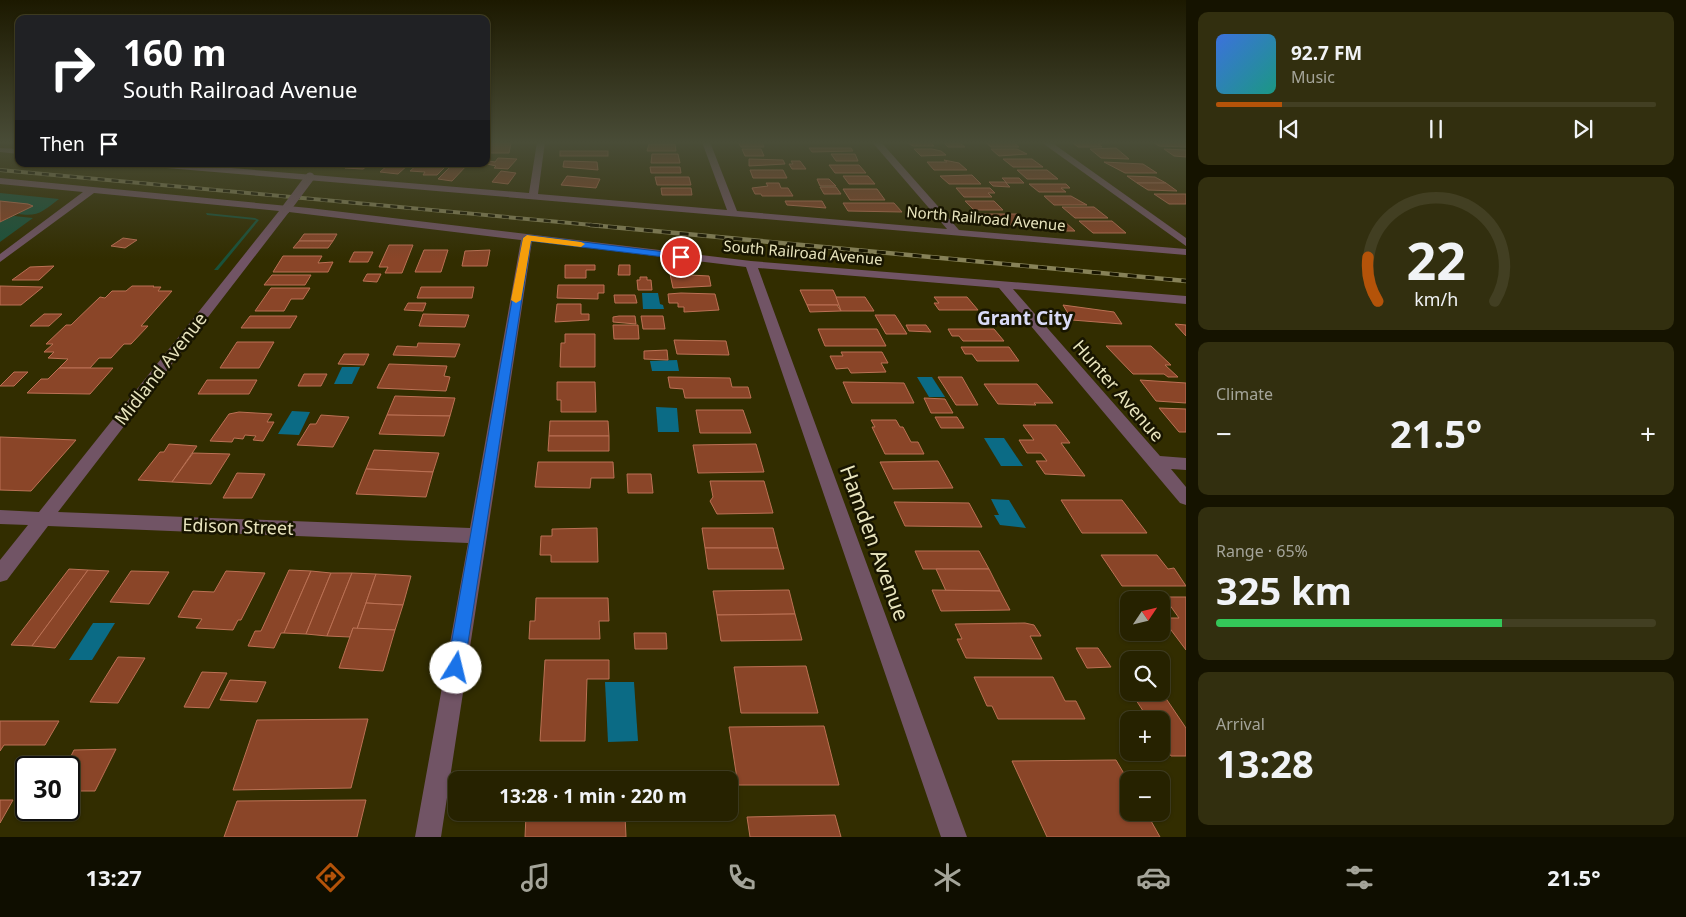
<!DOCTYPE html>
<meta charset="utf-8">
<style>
body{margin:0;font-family:"Noto Sans",sans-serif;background:#322f0f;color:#f1f3f6;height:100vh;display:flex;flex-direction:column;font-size:19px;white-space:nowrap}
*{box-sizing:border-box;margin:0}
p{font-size:16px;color:#a4a499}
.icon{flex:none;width:28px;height:28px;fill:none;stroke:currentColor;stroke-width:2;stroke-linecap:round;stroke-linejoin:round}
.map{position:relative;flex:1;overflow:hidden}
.sheet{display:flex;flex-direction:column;gap:12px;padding:12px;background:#151300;width:500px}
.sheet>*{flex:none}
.top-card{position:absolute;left:15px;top:15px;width:475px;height:152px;border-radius:10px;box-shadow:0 1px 4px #0004,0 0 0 1px #423f22;background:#202124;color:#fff;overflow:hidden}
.needle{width:32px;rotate:55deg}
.fabs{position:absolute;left:1120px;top:591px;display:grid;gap:10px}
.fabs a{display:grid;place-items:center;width:50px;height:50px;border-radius:10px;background:#262200;box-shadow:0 1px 4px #0004,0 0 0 1px #423f22;font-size:25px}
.speed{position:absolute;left:15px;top:756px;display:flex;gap:10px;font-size:25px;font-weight:700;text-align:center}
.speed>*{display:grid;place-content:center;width:65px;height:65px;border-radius:50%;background:#262200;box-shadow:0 1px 4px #0004,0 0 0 1px #423f22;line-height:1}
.speed .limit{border:2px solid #111;border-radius:8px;background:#fff;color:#111}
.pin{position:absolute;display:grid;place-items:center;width:42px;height:42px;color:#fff;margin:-21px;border:2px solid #fff;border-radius:50%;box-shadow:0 1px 5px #0007}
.me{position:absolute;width:55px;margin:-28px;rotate:9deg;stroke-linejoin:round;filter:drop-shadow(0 0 4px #0008)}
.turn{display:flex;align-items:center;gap:18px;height:105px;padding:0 25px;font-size:22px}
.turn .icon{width:65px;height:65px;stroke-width:2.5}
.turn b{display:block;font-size:35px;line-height:42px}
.then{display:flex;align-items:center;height:48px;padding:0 25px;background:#0003;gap:10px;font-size:19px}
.big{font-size:38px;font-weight:700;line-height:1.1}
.sheet .tile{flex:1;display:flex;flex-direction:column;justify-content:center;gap:8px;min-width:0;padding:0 18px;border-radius:10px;background:#322f0f}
.sheet .dial{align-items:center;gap:0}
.dial svg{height:130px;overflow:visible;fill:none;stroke:#423f22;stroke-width:7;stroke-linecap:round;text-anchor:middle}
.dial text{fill:#f1f3f6;stroke:none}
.song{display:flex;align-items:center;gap:15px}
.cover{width:60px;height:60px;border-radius:8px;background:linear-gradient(135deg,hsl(220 70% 55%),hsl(170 70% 35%))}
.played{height:5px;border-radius:2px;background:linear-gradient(90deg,#b45309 15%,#423f22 15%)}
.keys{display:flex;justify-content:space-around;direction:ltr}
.heat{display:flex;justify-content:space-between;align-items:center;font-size:28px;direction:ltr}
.charge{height:8px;border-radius:4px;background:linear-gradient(90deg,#34c759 65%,#423f22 0)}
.trip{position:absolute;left:448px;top:771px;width:290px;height:50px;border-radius:10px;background:#262200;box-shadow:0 1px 4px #0004,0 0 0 1px #423f22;font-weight:700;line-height:50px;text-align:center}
.tab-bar{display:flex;height:80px;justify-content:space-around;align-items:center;background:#0f0e00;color:#a4a499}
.tab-bar .icon{width:35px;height:35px}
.tab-bar .selected{color:#b45309}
.tab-bar b{font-size:22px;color:#f1f3f6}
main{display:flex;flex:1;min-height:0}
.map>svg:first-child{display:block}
</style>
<main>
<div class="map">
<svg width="1186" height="837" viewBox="0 0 1186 837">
<rect width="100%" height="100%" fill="#322d00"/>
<g fill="#19523b">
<path d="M0,193L59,199C43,211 39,217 18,214L32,206L0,201Z"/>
<path d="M206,213L255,218L259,220L218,270H214L256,220L207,215Z"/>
<path d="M14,216L33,218L0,242V222Z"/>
</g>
<g fill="#0b6b85">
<path d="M642,293H658L660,304L663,305L664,309H643Z"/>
<path d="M677,360L679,371H652L650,361Z"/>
<path d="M342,367H360L352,384H334Z"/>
<path d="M917,377H932L945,397H929Z"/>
<path d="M656,407L677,408L679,432H658Z"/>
<path d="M292,411L310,412L299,435L278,434Z"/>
<path d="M984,438H1004L1023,466H1001Z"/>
<path d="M991,499L1009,500L1026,528L1000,525L994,515H999Z"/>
<path d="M93,623H115L92,660H69Z"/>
<path d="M605,682H634L638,741L608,742Z"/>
</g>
<g fill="#8a4528" stroke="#bb7154">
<path d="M738,142H762L764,147H741Z"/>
<path d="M906,142H930L934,146H913Z"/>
<path d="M985,142H1013L1019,147H991Z"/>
<path d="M1072,142H1100L1102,144H1098L1102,147H1078Z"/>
<path d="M1153,142H1186V147L1159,146Z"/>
<path d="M486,143H511L509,153H486Z"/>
<path d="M944,143H960L965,147H948Z"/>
<path d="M649,144H675L676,151H647Z"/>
<path d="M809,148H851L853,151L812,152Z"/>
<path d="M1116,148L1129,159L1101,158L1090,149Z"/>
<path d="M742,149H761L764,156H745Z"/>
<path d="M914,149H932L941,151L946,155L921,156Z"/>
<path d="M991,149H1017L1027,154L999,156Z"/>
<path d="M1164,149L1186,150V157L1174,156Z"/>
<rect x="560" y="151" width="48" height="5"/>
<path d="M652,154H678L680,163H651Z"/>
<path d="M831,154H855L858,161H836Z"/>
<path d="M498,158L517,159L508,169L494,168L496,166L487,164L489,161L495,162Z"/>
<path d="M749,159L783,160L785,164L749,166Z"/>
<path d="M1003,159H1032L1043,167H1013Z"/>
<path d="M944,160L959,163L967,170H934L927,162H947Z"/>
<path d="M564,161L597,162L598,170L563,167Z"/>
<path d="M791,161H800L806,169H792L789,164H793Z"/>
<path d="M1104,162L1143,164L1157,173H1125Z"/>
<path d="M351,164H370L363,169L345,168Z"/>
<path d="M389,164H409L398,174L380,172Z"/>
<path d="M418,164H424L446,166L437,175H423L425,172L410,171Z"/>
<path d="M453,164H468L452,181L438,179Z"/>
<path d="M829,165H859L866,173H835Z"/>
<path d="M650,167H680L681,173H651Z"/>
<path d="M750,170H783L787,178H753Z"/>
<path d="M1017,170H1047L1058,179H1027Z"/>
<path d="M501,171L516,173L508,184L492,182Z"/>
<path d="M972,175L981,184H949L940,176Z"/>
<path d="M567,176L600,179L596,188L561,185Z"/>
<path d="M843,176H868L875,184H849Z"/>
<path d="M1127,176L1155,177L1166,183H1137Z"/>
<path d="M655,177H689L691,185H657Z"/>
<path d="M1002,178H1019L1024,183H1007Z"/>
<path d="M817,179H829L836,186H820Z"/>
<path d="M989,182H1005L1010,187L993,186Z"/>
<path d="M766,183H779L781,188H788L793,196H762L761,194H755L752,188L768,186Z"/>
<path d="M1137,183H1166L1177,191L1148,190Z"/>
<path d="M1029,184H1066L1070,188H1061L1066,192H1039Z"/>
<path d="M820,187H836L841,194H824Z"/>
<path d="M661,188H691L692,195H662Z"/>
<path d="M956,188H990L995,193H988L992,197H964Z"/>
<path d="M843,189H877L885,200H850Z"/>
<path d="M1154,194H1186V204H1169Z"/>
<path d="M1044,196H1071L1087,205H1054Z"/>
<path d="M0,201L28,204L33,206L0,222Z"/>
<path d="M785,201H822L826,208L787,205Z"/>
<path d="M965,201H994L1003,210H974Z"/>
<path d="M843,203H894L902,212L848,211Z"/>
<path d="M1062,207H1094L1108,218H1075Z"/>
<path d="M977,214H1017L1028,225H987Z"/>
<path d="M1079,221H1112L1126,233H1093Z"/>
<path d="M1054,222H1065L1075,231H1063Z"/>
<path d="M304,234H337L333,241H299Z"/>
<path d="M123,238L137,240L125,248L111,246Z"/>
<path d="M299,241H333L328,248H293Z"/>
<path d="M389,245H413L402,273H385L388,267H379Z"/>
<path d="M424,250H448L441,272H415Z"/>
<path d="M490,250L487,266H462L465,251Z"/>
<path d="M354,252H373L368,262H349Z"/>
<path d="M283,256H322L318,263L333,262L328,272H273Z"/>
<path d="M565,265H595V270H586V278H565Z"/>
<path d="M619,265H630V275H618Z"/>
<path d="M54,266L39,280H12L30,267Z"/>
<path d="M367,274H381L377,282L363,281Z"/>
<path d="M670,274L709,276L711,286L673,288Z"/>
<path d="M272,275H311L305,285H264Z"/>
<path d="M640,277H647V280H651L652,290H638L637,280H640Z"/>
<path d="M558,285H604V293H598V299L557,298Z"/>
<path d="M0,286L43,287L21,305H0Z"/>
<path d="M132,286H154L153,287H161L158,291H172L141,326H148L131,344H124L111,358H99L90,368H59L68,359L48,358L54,352H44L53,344H46L66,325H71L100,297L105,298L112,291H126Z"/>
<path d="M421,287H474L472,298H417Z"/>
<path d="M271,288H310L303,299H291L284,311H255Z"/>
<path d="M800,290H833L840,305H807Z"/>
<path d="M681,293L715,294L719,310L684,312V307H678V303H669L668,294Z"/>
<path d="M614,295H635L637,303H615Z"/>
<path d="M836,297H865L874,311H841Z"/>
<path d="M934,297H967L978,310H939L934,303H939Z"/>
<path d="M408,303H426L423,311L404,310Z"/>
<path d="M557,304H581V314H589V320L555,322Z"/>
<path d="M807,305H837L841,311L810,312Z"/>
<path d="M1063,305L1114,312L1122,324L1072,320Z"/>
<path d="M44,314H62L49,326H30Z"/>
<path d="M423,314L469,315L465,327L419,326Z"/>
<path d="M875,315H895L907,334H886Z"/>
<path d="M250,316H297L290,328H241Z"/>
<path d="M619,316H635L636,324L613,322V317Z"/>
<path d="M641,316H663L665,329H643Z"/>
<path d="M1175,324L1186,325V336Z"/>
<path d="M613,325H638L639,339H614Z"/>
<path d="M906,325H926L931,332L909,331Z"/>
<path d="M818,329H877L886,346H825Z"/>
<path d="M948,329H994L1004,341H963L959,336H952Z"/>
<path d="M565,334H595V367H560L561,343H565Z"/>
<path d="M674,340L726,341L729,355L677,354Z"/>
<path d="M237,342H274L259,368H220Z"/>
<path d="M418,343L460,344L455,357L393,355L397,346L417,347Z"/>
<path d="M1106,346H1151L1171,365H1165L1178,377H1168L1164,374H1133Z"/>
<path d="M961,347H1009L1019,361H977L972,354H965Z"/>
<path d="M667,350L668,360L644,359V351Z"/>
<path d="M841,352H882L888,363H881L886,372L851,373L848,368L836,369L830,356H843Z"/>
<path d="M344,354H369L364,365L338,364Z"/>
<path d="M389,364L447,366L444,376L450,377L446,391L377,388Z"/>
<path d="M59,368H113L90,394L27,393L41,379H48Z"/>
<path d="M14,372H28L14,386H0Z"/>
<path d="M304,374H327L321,386H298Z"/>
<path d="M668,377L730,378L732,387H748L751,398H685L683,389L670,388Z"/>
<path d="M938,377H962L978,405H956Z"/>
<path d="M207,380H257L249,394H198Z"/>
<path d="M1140,380L1186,383V403L1156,401Z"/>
<path d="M557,382H595L596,412H561V400H557Z"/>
<path d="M843,382L904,383L914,403H852Z"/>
<path d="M984,384H1037L1053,403H1034L1036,405L998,404Z"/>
<path d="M395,396L455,398L450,416L387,415Z"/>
<path d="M924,398L945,399L953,413H931Z"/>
<path d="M1159,408L1186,409V432H1179Z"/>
<path d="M696,410H743L751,433H700Z"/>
<path d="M239,412L272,414L267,422H274L263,441L253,440L256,436L245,435L243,439L234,438L232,442L210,441L229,414Z"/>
<path d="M321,415L349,417L333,447L297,445L310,424H316Z"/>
<path d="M387,415L450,416L444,436L379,434Z"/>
<path d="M935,417H957L964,428H941Z"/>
<path d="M871,420H896L900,427H903L911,442H918L924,454H885L872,427H875Z"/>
<path d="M550,421H608L609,436H549Z"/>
<path d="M1023,425H1056L1070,443H1061L1085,476L1045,474L1036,461H1047L1041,453H1027L1019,440H1034Z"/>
<path d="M549,436H609V451H548Z"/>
<path d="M0,437L76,440L31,491L0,490Z"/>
<path d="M169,444L197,446L172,482L138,480L160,452H164Z"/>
<path d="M756,444L764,472L698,473L693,445Z"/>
<path d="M374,450L439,453L433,472L366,469Z"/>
<path d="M193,453L230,454L211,484L172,482Z"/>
<path d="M938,461L953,488L893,489L880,462Z"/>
<path d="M538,462H613L614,478H591L590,488L535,487Z"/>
<path d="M366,469L433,472L426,497L356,494Z"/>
<path d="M237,473L265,474L252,498H223Z"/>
<path d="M627,474H651L653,493H628Z"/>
<path d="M710,481H764L773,513L717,514L710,501L713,497Z"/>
<path d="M1061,500H1122L1147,533H1082Z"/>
<path d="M894,502L969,503L982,527L905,526Z"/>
<path d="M597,528L598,562H551V555H540L541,536H552V529Z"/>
<path d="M702,528H773L778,548H705Z"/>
<path d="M705,548H778L784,569H708Z"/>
<path d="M915,551H979L989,569H923Z"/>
<path d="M1101,555H1157L1168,569L1174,568L1186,586H1122Z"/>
<path d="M69,569L88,570L32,646L11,645Z"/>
<path d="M936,569H989L1000,591H946Z"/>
<path d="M88,570L109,571L55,648L32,646Z"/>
<path d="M289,570L311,571L284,633H281L274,648L248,646L255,631H261Z"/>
<path d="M131,571L169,572L149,604L110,602Z"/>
<path d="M226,571L265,573L241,620H238L233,630L196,628L202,619L178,617L193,591L214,592Z"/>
<path d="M311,571L331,573L306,634L284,633Z"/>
<path d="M331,573H352L327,636L306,634Z"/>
<path d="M352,573L376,574L357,629L353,628L350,637L327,636Z"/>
<path d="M376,574L411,576L403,605L366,603Z"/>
<path d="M789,590L795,614L717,615L713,591Z"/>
<path d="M932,590L1000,591L1010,610L941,611Z"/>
<path d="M1164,597H1186V650L1162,618H1179Z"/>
<path d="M536,598H608L609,621H599L600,639H529L530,621H535Z"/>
<path d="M366,603L403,605L395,630L357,629Z"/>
<path d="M795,614L802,640L721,641L717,615Z"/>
<path d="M1025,623L1034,625L1041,636H1030L1042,659L966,658L957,639H962L955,624Z"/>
<path d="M353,628L395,630L383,671L339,668Z"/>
<path d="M634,633H666L667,649H635Z"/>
<path d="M1076,648H1098L1111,667L1087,668Z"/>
<path d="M118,657L145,658L118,703L90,702Z"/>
<path d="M545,660H609V679H587L585,741H540Z"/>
<path d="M806,666L818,713H741L734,667Z"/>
<path d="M202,672L227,673L209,708L184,707Z"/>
<path d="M974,677H1053L1065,701H1076L1085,719H998L992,706H987Z"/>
<path d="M230,680L266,682L257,702L220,700Z"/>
<path d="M1134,697H1165L1186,728V756H1171L1161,740V720H1149Z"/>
<path d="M368,719L351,788L233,790L257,720Z"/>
<path d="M0,721H59L45,745H4L0,751Z"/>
<path d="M824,726L839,785H738L729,727Z"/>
<path d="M116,749L95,791H69V768H65L74,750Z"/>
<path d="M1116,760L1129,782V812H1146L1160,837H1047L1012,761Z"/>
<path d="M682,772L722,773L723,780H683Z"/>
<rect x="533" y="777" width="91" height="3"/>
<path d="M0,800H13L0,823Z"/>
<path d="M366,800L357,837H224L237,801Z"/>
<rect x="526" y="812" width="99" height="3"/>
<path d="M526,815H625L626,837H525Z"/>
<path d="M835,815L841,837H750L747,817Z"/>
</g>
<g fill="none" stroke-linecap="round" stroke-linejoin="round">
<g fill="#715465" fill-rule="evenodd">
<path d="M537,142H545L538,194L727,210L702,142H710L737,211L947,229L872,142H881L959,230L1186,249V255L155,167L151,164H183L529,193Z"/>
<path d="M1041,142H1051L1186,238V246Z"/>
<path d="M0,148L19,149V154L0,152Z"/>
<path d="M0,178L309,208L751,261L1186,296V304L1013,289L1160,456L1186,458V470L1171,469L1186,487V505L1180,503L999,288L758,268L967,837H941L746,267L532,241L441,837H415L468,543L48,526L7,580L0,582V560L28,525L0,524V510L39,512L279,211L94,193L0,262V254L83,192L0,184ZM289,212L521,240L470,528L58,512Z"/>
</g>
<g stroke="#878258" stroke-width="4">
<path id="rail-far1" d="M0,170L603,226"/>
</g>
<g stroke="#878258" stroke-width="4.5">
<path id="rail" d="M590,225L1186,281"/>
</g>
<use href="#rail-far1" stroke="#181500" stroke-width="2.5" stroke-dasharray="7" stroke-linecap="butt"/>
<use href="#rail" stroke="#181500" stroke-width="3" stroke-dasharray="9" stroke-linecap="butt"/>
<path stroke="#715465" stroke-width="9" d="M286,209L310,177"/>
</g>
<linearGradient id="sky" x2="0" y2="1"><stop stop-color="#1c1900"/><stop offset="0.55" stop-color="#494c37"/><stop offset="1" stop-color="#494c37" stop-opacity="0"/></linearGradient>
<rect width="1186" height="259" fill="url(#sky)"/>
<path fill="#1a73e8" stroke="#114b97" d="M527,235L681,254L685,257L681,259L531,241L464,668L461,673L456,676L450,673L447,668L523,238Z"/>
<path fill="#f59e0b" d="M527,235L581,242L585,244L581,247L531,241L521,300L516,303L511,300L523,238Z"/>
<g text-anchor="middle" stroke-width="5" stroke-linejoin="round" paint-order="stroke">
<g font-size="15" fill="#e9e5be" stroke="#181500">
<text transform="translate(986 219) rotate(5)" y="5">North Railroad Avenue</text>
<text transform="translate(803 253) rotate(5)" y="5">South Railroad Avenue</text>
</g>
<g font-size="18" fill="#e9e5be" stroke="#181500">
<text transform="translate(161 369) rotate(-52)" y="6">Midland Avenue</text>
<text transform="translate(1118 391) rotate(49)" y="6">Hunter Avenue</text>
<text transform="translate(238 527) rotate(2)" y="6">Edison Street</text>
</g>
<g font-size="19" font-weight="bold" fill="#d9dbf8" stroke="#181500">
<text x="1025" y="325">Grant City</text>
</g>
<g font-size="21" fill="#e9e5be" stroke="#181500">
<text transform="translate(874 543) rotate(70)" y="7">Hamden Avenue</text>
</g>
</g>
</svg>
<div class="fabs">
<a><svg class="needle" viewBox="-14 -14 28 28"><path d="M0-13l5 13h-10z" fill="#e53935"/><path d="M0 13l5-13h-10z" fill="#a4a499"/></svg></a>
<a><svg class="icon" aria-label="search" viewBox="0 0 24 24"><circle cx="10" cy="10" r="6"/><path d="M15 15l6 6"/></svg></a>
<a>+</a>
<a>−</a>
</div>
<div class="speed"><div class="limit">30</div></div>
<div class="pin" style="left:681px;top:257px;background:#d93025"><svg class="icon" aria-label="arrive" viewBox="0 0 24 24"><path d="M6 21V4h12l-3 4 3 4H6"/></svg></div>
<svg class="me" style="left:456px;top:668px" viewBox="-20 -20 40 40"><circle r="19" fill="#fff"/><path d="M0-13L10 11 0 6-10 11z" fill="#1a73e8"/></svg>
<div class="trip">13:28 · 1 min · 220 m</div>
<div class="top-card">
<div class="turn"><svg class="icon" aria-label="right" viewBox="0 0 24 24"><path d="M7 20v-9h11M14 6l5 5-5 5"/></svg><div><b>160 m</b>South Railroad Avenue</div></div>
<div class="then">Then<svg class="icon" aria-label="arrive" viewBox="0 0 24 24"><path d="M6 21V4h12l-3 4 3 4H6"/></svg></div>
</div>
</div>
<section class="sheet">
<div class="tile">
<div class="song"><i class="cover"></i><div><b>92.7 FM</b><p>Music</p></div></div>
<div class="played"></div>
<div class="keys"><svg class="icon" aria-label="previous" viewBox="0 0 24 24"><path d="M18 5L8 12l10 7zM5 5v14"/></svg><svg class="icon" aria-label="pause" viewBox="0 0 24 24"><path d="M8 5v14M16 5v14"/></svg><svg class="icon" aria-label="next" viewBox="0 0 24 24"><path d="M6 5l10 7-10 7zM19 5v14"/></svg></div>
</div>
<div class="tile dial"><svg viewBox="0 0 100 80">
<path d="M14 69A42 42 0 1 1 86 69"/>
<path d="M14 69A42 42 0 0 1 8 42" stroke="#b45309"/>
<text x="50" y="56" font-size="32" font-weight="700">22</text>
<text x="50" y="72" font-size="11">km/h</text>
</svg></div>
<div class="tile"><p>Climate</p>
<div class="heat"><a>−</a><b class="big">21.5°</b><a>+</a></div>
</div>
<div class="tile"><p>Range · 65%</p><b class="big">325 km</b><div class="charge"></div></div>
<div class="tile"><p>Arrival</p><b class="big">13:28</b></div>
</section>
</main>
<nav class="tab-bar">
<b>13:27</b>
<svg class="icon selected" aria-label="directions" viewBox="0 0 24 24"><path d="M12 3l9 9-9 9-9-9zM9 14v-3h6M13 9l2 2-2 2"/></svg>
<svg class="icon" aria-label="music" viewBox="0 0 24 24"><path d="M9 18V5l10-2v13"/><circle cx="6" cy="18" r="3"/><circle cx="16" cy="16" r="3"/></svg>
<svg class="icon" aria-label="phone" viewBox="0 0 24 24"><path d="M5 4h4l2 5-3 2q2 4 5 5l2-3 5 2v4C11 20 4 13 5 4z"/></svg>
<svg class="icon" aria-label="climate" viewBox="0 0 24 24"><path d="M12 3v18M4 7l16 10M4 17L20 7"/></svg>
<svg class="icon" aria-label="car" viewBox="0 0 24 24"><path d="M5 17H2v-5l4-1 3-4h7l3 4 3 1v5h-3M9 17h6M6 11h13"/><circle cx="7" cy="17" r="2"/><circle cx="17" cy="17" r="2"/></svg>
<svg class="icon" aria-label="filters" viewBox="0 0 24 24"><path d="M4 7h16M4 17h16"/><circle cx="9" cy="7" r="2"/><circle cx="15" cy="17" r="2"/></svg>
<b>21.5°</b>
</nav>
